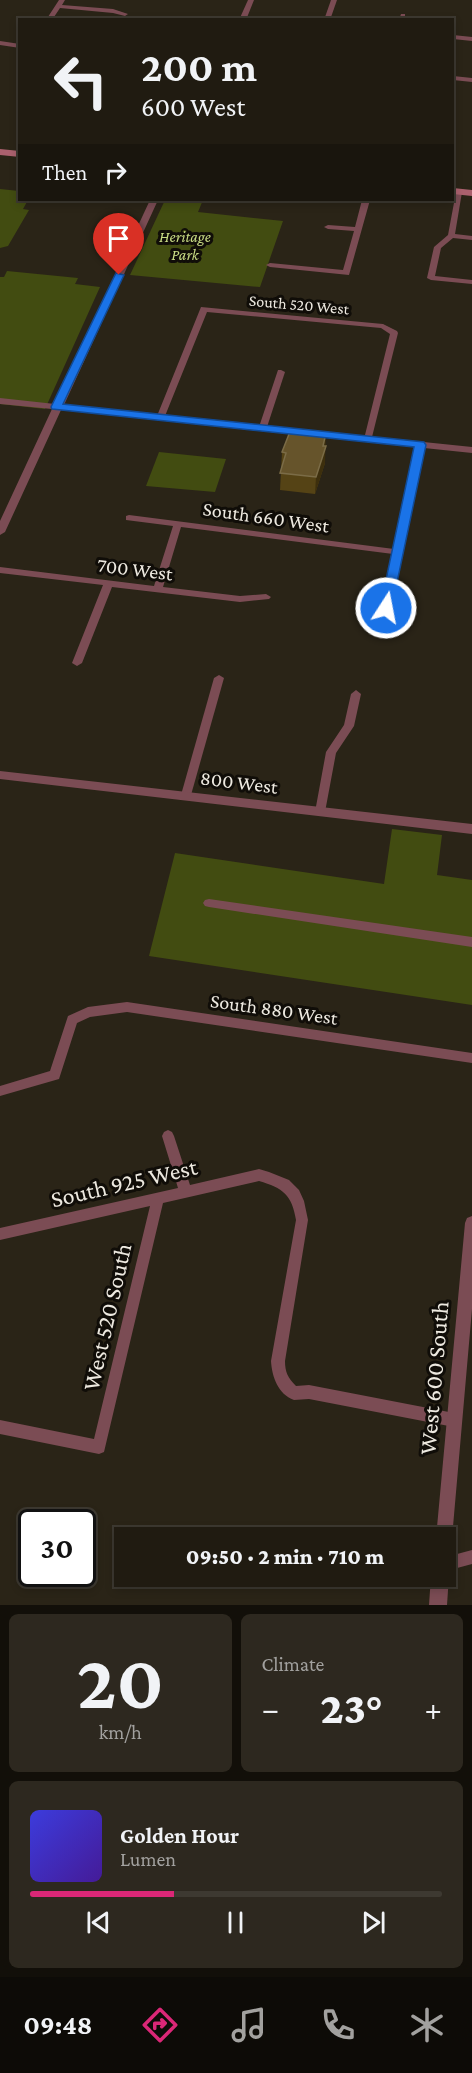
<!DOCTYPE html>
<meta charset="utf-8">
<style>
body{margin:0;font-family:"Crimson Pro",serif;background:#2d281f;color:#f1f3f6;height:100vh;display:flex;flex-direction:column;font-size:22px;white-space:nowrap}
*{box-sizing:border-box;margin:0}
p{font-size:20px;color:#a2a19f}
.icon{flex:none;width:33px;height:33px;fill:none;stroke:currentColor;stroke-width:2;stroke-linecap:round;stroke-linejoin:round}
.map{position:relative;height:1605px;overflow:hidden}
.details{display:flex;flex-direction:column;gap:9px;padding:9px;background:#120f09;flex:1}
.details>*{flex:none}
.hud{position:absolute;left:18px;top:18px;width:436px;height:183px;border-radius:0px;box-shadow:0 3px 9px #0003,0 0 0 2px #3d3931;background:#201b11;color:#f1f3f6;overflow:hidden}
.speed{position:absolute;left:18px;top:1509px;display:flex;gap:12px;font-size:30px;font-weight:700;text-align:center}
.speed>*{display:grid;place-content:center;width:78px;height:78px;border-radius:50%;background:#201b11;box-shadow:0 3px 9px #0003,0 0 0 2px #3d3931;line-height:1}
.speed .limit{border:3px solid #111;border-radius:9px;background:#fff;color:#111}
.pin{position:absolute;display:grid;place-items:center;width:51px;height:51px;color:#fff;margin:-62px -26px;border-radius:50% 50% 50% 0;rotate:-45deg;box-shadow:0 0 6px #0007}
.pin .icon{rotate:45deg}
.me{position:absolute;width:66px;margin:-33px;rotate:11deg;stroke-linejoin:round;filter:drop-shadow(0 0 4px #0008)}
.turn{display:flex;align-items:center;gap:21px;height:126px;padding:0 24px;font-size:27px}
.turn .icon{width:78px;height:78px;stroke-width:2.5}
.turn b{display:block;font-size:42px;line-height:51px}
.then{display:flex;align-items:center;height:57px;padding:0 24px;background:#0003;gap:12px;font-size:22px}
.big{font-size:45px;font-weight:800;line-height:1.1}
.details .tile{flex:1;display:flex;flex-direction:column;justify-content:center;gap:9px;min-width:0;padding:0 21px;border-radius:9px;background:#2d281f}
.details .dial{align-items:center;gap:0}
.dial b{font-size:78px;line-height:1}
.song{display:flex;align-items:center;gap:18px}
.cover{width:72px;height:72px;border-radius:9px;background:linear-gradient(135deg,hsl(240 70% 55%),hsl(260 70% 35%))}
.played{height:6px;border-radius:3px;background:linear-gradient(90deg,#db2777 35%,#3d3931 35%)}
.keys{display:flex;justify-content:space-around;direction:ltr}
.heat{display:flex;justify-content:space-between;align-items:center;font-size:33px;direction:ltr}
.details .tiles{flex:1;display:grid;gap:9px;grid-template-columns:1fr 1fr}
.tile:last-child{grid-column:span 2}
.trip{position:absolute;left:114px;top:1527px;width:342px;height:60px;border-radius:0px;background:#201b11;box-shadow:0 3px 9px #0003,0 0 0 2px #3d3931;font-weight:800;line-height:60px;text-align:center}
.dock{display:flex;height:96px;justify-content:space-around;align-items:center;background:#0d0b07;color:#a2a19f}
.dock .icon{width:42px;height:42px}
.dock .selected{color:#db2777}
.dock b{font-size:27px;color:#f1f3f6}
.map>svg:first-child{display:block}
</style>
<div class="map">
<svg width="472" height="1605" viewBox="0 0 472 1605">
<rect width="100%" height="100%" fill="#2a2417"/>
<g fill="#424c11">
<path d="M0,189L19,191L20,200H28L23,209L29,210L8,246L0,248Z"/>
<path d="M165,200H203L198,212L283,221L260,287L130,275Z"/>
<path d="M7,271L78,278L75,284L100,287L45,409L0,404V277H4Z"/>
<path d="M159,452L226,459L215,492L146,486Z"/>
<path d="M392,829L442,835L437,875L472,880V1005L149,956L175,853L384,884Z"/>
</g>
<g fill="none" stroke-linecap="round" stroke-linejoin="round">
<g fill="#7b4c54" fill-rule="evenodd">
<path d="M59,0H65L62,5L113,9L128,14L125,16L113,13L60,8L52,20H46Z"/>
<path d="M331,0H337L330,20H324Z"/>
<path d="M401,14H405V20H399Z"/>
<path d="M453,35L472,37V41L453,39Z"/>
<path d="M0,41L20,44V48L0,45Z"/>
<path d="M453,76L472,78V82L453,80Z"/>
<path d="M459,190L462,192L455,234L472,236V240L453,238L441,248L435,276L472,280V284L431,280L427,278L434,247L448,235L456,192Z"/>
<path d="M362,200H370L349,275L270,267L266,265L270,263L343,270L354,231L328,229L324,227L328,225L355,227Z"/>
<path d="M201,307L383,324L397,331L398,333L371,441L368,442L364,439L390,334L381,328L207,312L165,416L164,418H158L157,416Z"/>
<path d="M278,370H281L285,372L267,427L266,429H260L259,427Z"/>
<path d="M420,442L424,445L389,610H383L381,608L393,554L181,527L163,587L240,596L266,594L271,597L269,599L240,602L112,587L82,663L77,666L72,663L103,585L0,573V567L154,586L173,526L126,520V516L129,515L394,549L416,445Z"/>
<path d="M219,675L224,678L191,795L186,799L181,795L214,678Z"/>
<path d="M356,690L361,694L354,726L336,753L325,812L324,815H316L315,812L326,752L344,725L351,694Z"/>
<path d="M209,899L472,937V947L209,907L205,906L203,903L205,900Z"/>
<path d="M127,1002L472,1053V1063L127,1012L90,1017L77,1023L59,1079L0,1096V1086L50,1071L68,1016L88,1007Z"/>
<path d="M168,1130L172,1132L174,1136L190,1185L259,1169L269,1172L289,1180L299,1190L304,1201L308,1220L285,1361C285,1372 288,1378 296,1386L309,1385L454,1413L459,1415L461,1420L459,1425L454,1427L309,1399L294,1400C278,1394 272,1377 271,1361L296,1220C292,1195 283,1188 259,1181L163,1203L104,1452L99,1454L0,1434V1420L94,1439L150,1206L0,1240V1228L178,1188L162,1136L164,1132Z"/>
<path d="M472,1550V1564L446,1571V1557Z"/>
</g>
<g fill="#7b4c54" fill-rule="evenodd">
<path d="M248,0H254L246,20H239Z"/>
<path d="M150,200H158L64,405L472,447V453L61,410L5,532L0,535V521L52,409L0,404V398L55,404Z"/>
<path d="M0,771L472,824V834L0,779Z"/>
<path d="M472,1216V1309L452,1538L450,1544L446,1546V1538H436L465,1223L467,1218Z"/>
<path d="M446,1570L449,1576L447,1605H429L431,1576H446Z"/>
</g>
<g fill="#ab616e" fill-rule="evenodd">
<path d="M0,149L20,151V157L0,155Z"/>
<path d="M453,188L472,190V196L453,194Z"/>
</g>
</g>
<path fill="#554315" d="M325,446V463L315,494L280,490L282,452Z"/>
<path fill="#3d2f0d" d="M326,433L325,463L315,494L316,477Z"/>
<path fill="#66542b" stroke="#7b6c47" stroke-width="1.5" d="M291,429L326,433L323,446H326L316,477L280,473L286,453L282,452Z"/>
<path fill="#1a73e8" stroke="#114b97" stroke-width="1.5" d="M116,273L124,275L63,404L424,442L426,445L391,611L386,613L380,608L414,447L52,409L51,407Z"/>
<g text-anchor="middle" stroke-width="6" stroke-linejoin="round" paint-order="stroke">
<g font-size="16" font-style="italic" fill="#c8db84" stroke="#100d08">
<text x="185" y="242">Heritage<tspan x="185" dy="18">Park</tspan></text>
</g>
<g font-size="16" fill="#ede9e0" stroke="#100d08">
<text transform="translate(299 304) rotate(5)" y="6">South 520 West</text>
</g>
<g font-size="20" fill="#ede9e0" stroke="#100d08">
<text transform="translate(266 517) rotate(8)" y="7">South 660 West</text>
<text transform="translate(135 569) rotate(7)" y="7">700 West</text>
<text transform="translate(239 782) rotate(7)" y="7">800 West</text>
<text transform="translate(274 1009) rotate(8)" y="7">South 880 West</text>
</g>
<g font-size="24" fill="#ede9e0" stroke="#100d08">
<text transform="translate(124 1183) rotate(-13)" y="8">South 925 West</text>
<text transform="translate(107 1317) rotate(-77)" y="8">West 520 South</text>
<text transform="translate(434 1378) rotate(-85)" y="8">West 600 South</text>
</g>
</g>
</svg>
<div class="speed"><div class="limit">30</div></div>
<div class="pin" style="left:119px;top:275px;background:#d93025"><svg class="icon" aria-label="arrive" viewBox="0 0 24 24"><path d="M6 21V4h12l-3 4 3 4H6"/></svg></div>
<svg class="me" style="left:386px;top:608px" viewBox="-20 -20 40 40"><circle r="17" fill="#1a73e8" stroke="#fff" stroke-width="3"/><path d="M0-11L8 9 0 5-8 9z" fill="#fff"/></svg>
<div class="trip">09:50 · 2 min · 710 m</div>
<div class="hud">
<div class="turn"><svg class="icon" aria-label="left" viewBox="0 0 24 24"><path d="M17 20v-9H6M10 6l-5 5 5 5"/></svg><div><b>200 m</b>600 West</div></div>
<div class="then">Then<svg class="icon" aria-label="right" viewBox="0 0 24 24"><path d="M7 20v-9h11M14 6l5 5-5 5"/></svg></div>
</div>
</div>
<section class="details">
<div class="tiles">
<div class="tile dial"><b>20</b><p>km/h</p></div>
<div class="tile"><p>Climate</p>
<div class="heat"><a>−</a><b class="big">23°</b><a>+</a></div>
</div>
<div class="tile">
<div class="song"><i class="cover"></i><div><b>Golden Hour</b><p>Lumen</p></div></div>
<div class="played"></div>
<div class="keys"><svg class="icon" aria-label="previous" viewBox="0 0 24 24"><path d="M18 5L8 12l10 7zM5 5v14"/></svg><svg class="icon" aria-label="pause" viewBox="0 0 24 24"><path d="M8 5v14M16 5v14"/></svg><svg class="icon" aria-label="next" viewBox="0 0 24 24"><path d="M6 5l10 7-10 7zM19 5v14"/></svg></div>
</div>
</div>
</section>
<nav class="dock">
<b>09:48</b>
<svg class="icon selected" aria-label="directions" viewBox="0 0 24 24"><path d="M12 3l9 9-9 9-9-9zM9 14v-3h6M13 9l2 2-2 2"/></svg>
<svg class="icon" aria-label="music" viewBox="0 0 24 24"><path d="M9 18V5l10-2v13"/><circle cx="6" cy="18" r="3"/><circle cx="16" cy="16" r="3"/></svg>
<svg class="icon" aria-label="phone" viewBox="0 0 24 24"><path d="M5 4h4l2 5-3 2q2 4 5 5l2-3 5 2v4C11 20 4 13 5 4z"/></svg>
<svg class="icon" aria-label="climate" viewBox="0 0 24 24"><path d="M12 3v18M4 7l16 10M4 17L20 7"/></svg>
</nav>
